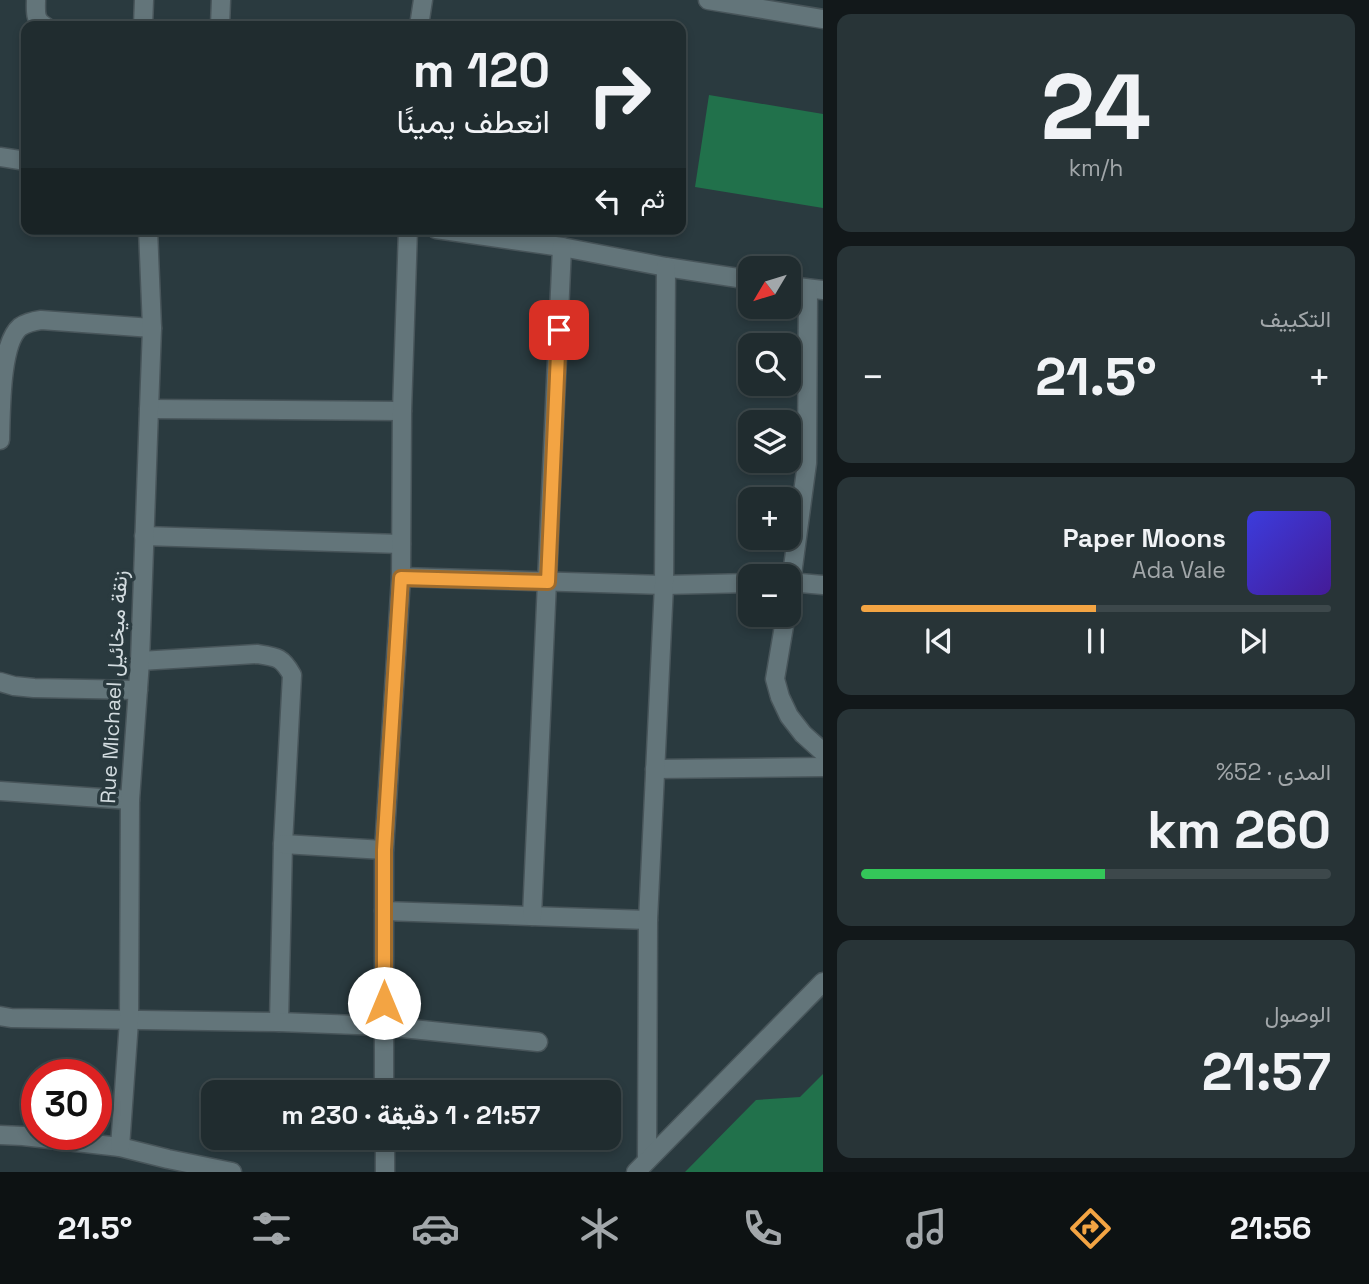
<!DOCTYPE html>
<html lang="ar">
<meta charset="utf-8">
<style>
body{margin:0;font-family:"Space Grotesk",Vazirmatn,sans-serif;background:#283437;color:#f1f3f6;direction:rtl;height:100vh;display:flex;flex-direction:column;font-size:26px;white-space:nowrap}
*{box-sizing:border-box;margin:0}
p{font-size:23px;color:#a2a7aa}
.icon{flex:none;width:38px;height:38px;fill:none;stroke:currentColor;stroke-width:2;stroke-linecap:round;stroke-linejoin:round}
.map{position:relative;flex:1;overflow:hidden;direction:ltr}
.side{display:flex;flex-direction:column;gap:14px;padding:14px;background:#12181a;width:546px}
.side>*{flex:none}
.top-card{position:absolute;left:21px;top:21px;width:665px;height:214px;border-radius:14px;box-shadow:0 4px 10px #0003,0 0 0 2px #3d484b;direction:rtl;background:#202c2f;color:#f1f3f6;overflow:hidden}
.needle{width:46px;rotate:232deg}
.tools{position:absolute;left:738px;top:256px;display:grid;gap:14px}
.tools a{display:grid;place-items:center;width:63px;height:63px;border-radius:14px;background:#202c2f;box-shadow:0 4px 10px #0003,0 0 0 2px #3d484b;font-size:35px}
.speed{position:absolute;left:21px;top:1059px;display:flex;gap:14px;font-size:35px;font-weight:700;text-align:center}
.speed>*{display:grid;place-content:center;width:91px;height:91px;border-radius:50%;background:#202c2f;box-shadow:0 4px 10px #0003,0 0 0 2px #3d484b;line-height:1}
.speed .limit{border:10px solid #d22;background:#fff;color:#111}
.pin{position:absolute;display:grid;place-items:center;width:60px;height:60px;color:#fff;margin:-30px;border-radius:14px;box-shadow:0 4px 10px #0006}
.me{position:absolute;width:77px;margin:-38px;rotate:0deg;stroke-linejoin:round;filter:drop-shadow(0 0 5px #0008)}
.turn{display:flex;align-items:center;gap:24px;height:147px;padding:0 21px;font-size:32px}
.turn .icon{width:91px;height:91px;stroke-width:2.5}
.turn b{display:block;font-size:49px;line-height:60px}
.then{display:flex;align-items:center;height:66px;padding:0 21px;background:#0003;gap:14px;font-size:26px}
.big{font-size:52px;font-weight:700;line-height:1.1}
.side .card{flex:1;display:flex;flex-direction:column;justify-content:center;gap:10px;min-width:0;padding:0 24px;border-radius:14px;background:#283437}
.side .dial{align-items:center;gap:0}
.dial b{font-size:91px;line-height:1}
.song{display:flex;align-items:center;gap:21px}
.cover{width:84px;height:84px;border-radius:10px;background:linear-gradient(135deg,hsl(240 70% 55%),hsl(260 70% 35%))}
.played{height:7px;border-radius:4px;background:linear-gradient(90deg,#f3a443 50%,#3d484b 50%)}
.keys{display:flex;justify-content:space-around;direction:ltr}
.heat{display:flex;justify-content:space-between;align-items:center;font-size:38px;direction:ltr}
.charge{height:10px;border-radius:5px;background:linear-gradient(90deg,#34c759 52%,#3d484b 0)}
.trip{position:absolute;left:201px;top:1080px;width:420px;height:70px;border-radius:14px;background:#202c2f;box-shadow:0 4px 10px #0003,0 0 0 2px #3d484b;font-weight:700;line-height:70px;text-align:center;direction:rtl}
.tabs{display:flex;height:112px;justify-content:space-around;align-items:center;background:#0d1213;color:#a2a7aa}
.tabs .icon{width:49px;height:49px}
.tabs .selected{color:#f3a443}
.tabs b{font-size:32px;color:#f1f3f6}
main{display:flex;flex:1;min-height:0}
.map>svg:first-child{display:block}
</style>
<main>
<section class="side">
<div class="card dial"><b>24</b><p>km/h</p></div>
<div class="card"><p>التكييف</p>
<div class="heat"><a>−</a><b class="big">21.5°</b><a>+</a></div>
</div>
<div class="card">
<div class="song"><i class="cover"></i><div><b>Paper Moons</b><p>Ada Vale</p></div></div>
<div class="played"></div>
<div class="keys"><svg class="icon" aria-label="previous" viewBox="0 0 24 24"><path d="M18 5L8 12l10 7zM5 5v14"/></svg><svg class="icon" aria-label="pause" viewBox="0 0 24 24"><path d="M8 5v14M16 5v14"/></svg><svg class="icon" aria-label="next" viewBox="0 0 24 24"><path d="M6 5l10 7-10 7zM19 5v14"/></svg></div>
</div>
<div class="card"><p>المدى · 52%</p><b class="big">260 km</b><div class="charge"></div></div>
<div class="card"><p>الوصول</p><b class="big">21:57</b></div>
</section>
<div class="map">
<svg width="823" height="1172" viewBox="0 0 823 1172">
<rect width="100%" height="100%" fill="#2a3a3f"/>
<g fill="#21714b">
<path d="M709,95L823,114V208L695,187Z"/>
<path d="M823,1074V1172H685L756,1100L800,1097Z"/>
</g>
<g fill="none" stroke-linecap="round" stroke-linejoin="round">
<g stroke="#48555a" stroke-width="21">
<g id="minor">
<path d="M36,0C36,10 34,21 45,26"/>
<path d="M708,0L823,19"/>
<path d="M143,26L144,0"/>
<path d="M220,26L221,0"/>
<path d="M419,26L423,0"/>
<path d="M0,157L26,161"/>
<path d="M436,229L562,247L666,267L751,280"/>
<path d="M789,286L823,290"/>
<path d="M149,409L402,411"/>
<path d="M0,440C1,411 0,344 20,327C26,323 34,321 41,320L152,328"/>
<path d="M144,536L401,544"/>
<path d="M401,577L664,585L751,583"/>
<path d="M789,582L823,585"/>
<path d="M789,597L807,463L808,289"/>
<path d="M786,614L775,679L780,697L789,716L803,734L823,752"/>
<path d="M140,661L257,654C277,657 282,657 292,675L283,844L279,1022"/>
<path d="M0,682L14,686L34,688L138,690"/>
<path d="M655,769L823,767"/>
<path d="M0,791L130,800"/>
<path d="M283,844L384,850"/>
<path d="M384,911L648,920"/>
<path d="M532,916L562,247"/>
<path d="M0,1016L11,1018L279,1022L383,1026L538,1042"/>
<path d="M384,1092V850L401,577L402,411L408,229"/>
<path d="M0,1135L23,1136L120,1147L168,1159L232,1172"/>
<path d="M385,1138V1172"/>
<path d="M120,1147L129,1021L130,800L140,661L149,409L152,328L148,229"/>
<path d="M647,1160L648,920L664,585L666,267"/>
<path d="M636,1172L823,982"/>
</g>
</g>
<use href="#minor" stroke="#63757a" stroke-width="18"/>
</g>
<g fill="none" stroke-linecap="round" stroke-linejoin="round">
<g stroke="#9e6b2c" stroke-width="18">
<path id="route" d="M384,1003V850L401,578L548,582L559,330"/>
</g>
<use href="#route" stroke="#f3a443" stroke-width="12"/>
</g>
<g text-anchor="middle" stroke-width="7" stroke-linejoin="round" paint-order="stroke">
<g font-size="21" fill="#d3dce0" stroke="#2a3a3f">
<text transform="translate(114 687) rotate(-87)" y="7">Rue Michael زنقة ميخائيل</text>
</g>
</g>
</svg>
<div class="tools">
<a><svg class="needle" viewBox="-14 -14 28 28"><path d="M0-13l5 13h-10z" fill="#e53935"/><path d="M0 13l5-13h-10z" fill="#a2a7aa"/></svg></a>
<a><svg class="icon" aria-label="search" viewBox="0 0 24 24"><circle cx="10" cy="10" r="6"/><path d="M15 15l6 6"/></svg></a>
<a><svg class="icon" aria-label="layers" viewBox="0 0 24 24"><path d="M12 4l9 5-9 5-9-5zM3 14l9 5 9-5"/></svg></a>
<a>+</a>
<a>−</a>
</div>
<div class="speed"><div class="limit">30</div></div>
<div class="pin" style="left:559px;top:330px;background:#d93025"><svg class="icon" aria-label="arrive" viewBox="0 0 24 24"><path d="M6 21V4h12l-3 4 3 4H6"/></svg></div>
<svg class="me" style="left:384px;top:1003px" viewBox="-20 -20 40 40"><circle r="19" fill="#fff"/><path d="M0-13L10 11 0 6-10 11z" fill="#f3a443"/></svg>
<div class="trip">21:57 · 1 دقيقة · 230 m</div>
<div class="top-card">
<div class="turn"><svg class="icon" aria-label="right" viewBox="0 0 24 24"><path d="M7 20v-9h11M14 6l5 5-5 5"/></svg><div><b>120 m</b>انعطف يمينًا</div></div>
<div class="then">ثم<svg class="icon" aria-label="left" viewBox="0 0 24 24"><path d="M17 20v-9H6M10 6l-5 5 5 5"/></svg></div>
</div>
</div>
</main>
<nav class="tabs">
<b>21:56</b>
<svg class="icon selected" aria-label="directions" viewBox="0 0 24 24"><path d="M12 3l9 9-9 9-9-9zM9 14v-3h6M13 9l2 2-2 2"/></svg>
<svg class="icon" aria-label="music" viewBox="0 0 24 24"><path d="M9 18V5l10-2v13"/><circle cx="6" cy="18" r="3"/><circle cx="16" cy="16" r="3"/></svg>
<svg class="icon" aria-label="phone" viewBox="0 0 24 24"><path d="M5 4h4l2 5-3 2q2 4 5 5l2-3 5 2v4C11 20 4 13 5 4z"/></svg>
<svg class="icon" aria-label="climate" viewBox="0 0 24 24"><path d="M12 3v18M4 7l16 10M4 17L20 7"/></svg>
<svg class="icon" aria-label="car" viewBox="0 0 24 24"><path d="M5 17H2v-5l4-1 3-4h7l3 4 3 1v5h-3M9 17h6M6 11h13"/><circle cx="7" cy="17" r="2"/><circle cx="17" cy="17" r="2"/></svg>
<svg class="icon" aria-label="filters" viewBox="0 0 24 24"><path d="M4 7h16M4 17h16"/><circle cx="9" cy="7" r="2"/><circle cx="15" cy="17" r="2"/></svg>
<b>21.5°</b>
</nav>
